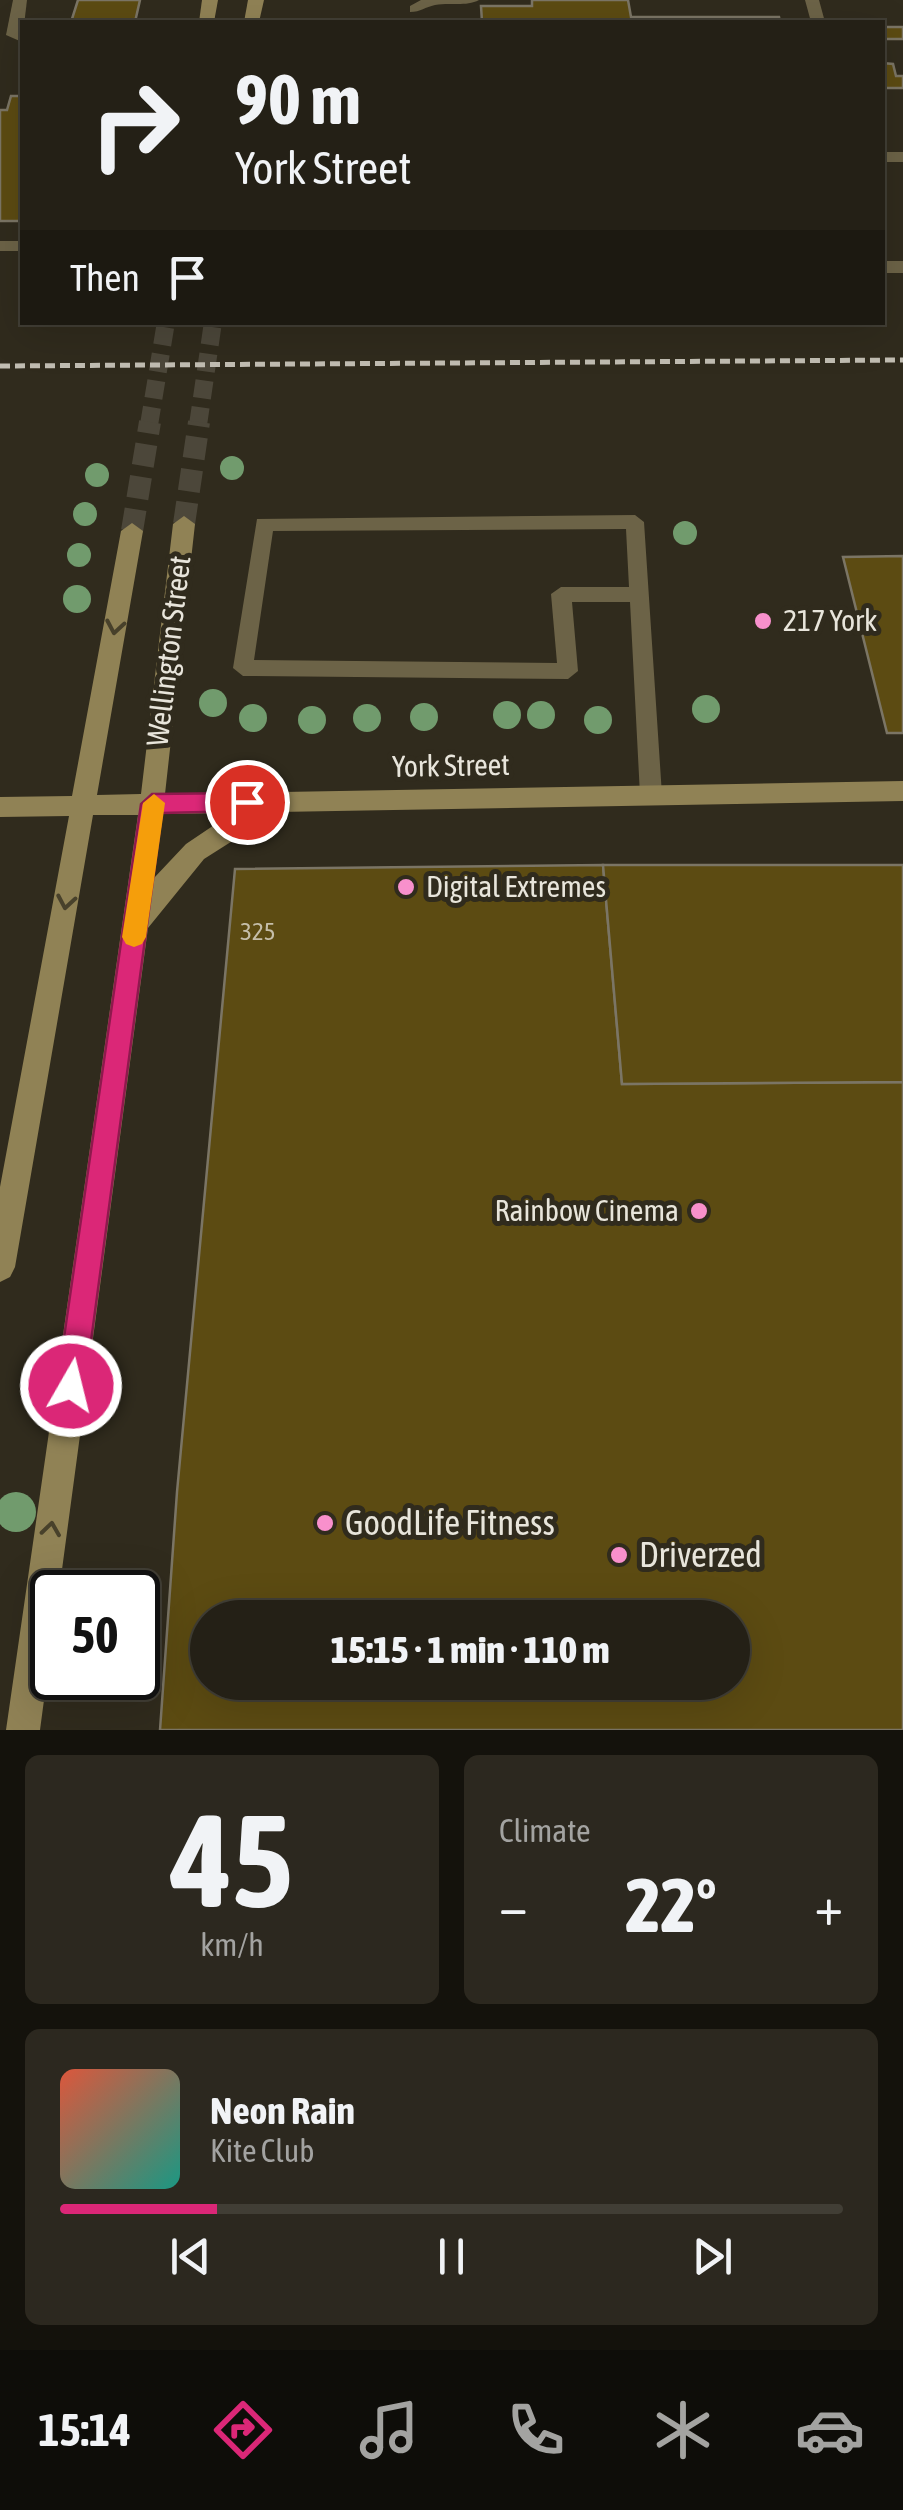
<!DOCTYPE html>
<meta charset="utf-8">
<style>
body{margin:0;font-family:"Asap Condensed",sans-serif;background:#2c281f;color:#f1f3f6;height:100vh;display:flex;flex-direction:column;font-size:38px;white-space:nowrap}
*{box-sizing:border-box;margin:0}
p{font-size:32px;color:#a3a3a1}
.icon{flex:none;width:55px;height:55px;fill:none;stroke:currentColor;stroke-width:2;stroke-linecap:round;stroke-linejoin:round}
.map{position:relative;height:1730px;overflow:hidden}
.side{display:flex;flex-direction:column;gap:25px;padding:25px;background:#14120c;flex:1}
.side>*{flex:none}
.hud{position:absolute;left:20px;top:20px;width:865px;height:305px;border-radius:0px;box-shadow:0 10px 40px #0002,0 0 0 2px #413e35;background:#242016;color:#f1f3f6;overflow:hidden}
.speed{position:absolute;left:30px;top:1570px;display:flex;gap:20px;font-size:50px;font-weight:700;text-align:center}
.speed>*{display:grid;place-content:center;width:130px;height:130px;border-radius:50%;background:#242016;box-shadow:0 10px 40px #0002,0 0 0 2px #413e35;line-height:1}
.speed .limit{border:5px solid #111;border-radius:15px;background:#fff;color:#111}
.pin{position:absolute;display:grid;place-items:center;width:85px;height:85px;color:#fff;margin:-42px;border:5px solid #fff;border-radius:50%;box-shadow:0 2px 10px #0007}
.me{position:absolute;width:110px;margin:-55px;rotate:8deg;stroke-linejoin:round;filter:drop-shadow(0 0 8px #0008)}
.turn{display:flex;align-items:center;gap:35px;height:210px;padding:0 50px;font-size:45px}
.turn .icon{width:130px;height:130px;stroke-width:2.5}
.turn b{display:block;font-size:70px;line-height:85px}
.then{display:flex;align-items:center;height:95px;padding:0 50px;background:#0003;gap:20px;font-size:38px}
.big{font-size:75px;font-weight:800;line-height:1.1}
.side .widget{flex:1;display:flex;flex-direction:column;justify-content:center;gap:15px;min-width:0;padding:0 35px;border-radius:15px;background:#2c281f}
.side .dial{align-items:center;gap:0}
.dial b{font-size:130px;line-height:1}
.song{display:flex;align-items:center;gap:30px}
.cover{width:120px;height:120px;border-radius:15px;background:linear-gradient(135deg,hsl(10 70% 55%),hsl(170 70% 35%))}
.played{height:10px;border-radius:5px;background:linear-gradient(90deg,#db2777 20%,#413e35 20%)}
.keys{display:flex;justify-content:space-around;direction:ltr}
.heat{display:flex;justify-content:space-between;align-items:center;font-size:55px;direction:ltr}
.side .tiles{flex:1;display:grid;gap:25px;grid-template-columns:1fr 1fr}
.widget:last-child{grid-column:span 2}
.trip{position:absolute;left:190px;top:1600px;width:560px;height:100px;border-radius:50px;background:#242016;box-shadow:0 10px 40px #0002,0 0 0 2px #413e35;font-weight:800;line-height:100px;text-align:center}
.tabs{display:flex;height:160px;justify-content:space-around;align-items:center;background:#0e0d09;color:#a3a3a1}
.tabs .icon{width:70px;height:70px}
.tabs .active{color:#db2777}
.tabs b{font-size:45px;color:#f1f3f6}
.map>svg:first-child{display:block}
</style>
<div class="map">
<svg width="903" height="1730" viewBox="0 0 903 1730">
<rect width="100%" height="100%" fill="#302b1d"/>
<g fill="#5c4b12" stroke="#7b7565" stroke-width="2.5" fill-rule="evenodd">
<path d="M78,0H140L135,22H71Z"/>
<path d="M532,0H628L631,17H779L780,22H482L481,6H532Z"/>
<rect x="882" y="27" width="21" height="12"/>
<path d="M882,63L893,64L896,76H903V88H882Z"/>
<path d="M11,96H22V221H0V110H7Z"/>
<path d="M903,556V733H887L843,557Z"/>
<path d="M603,865L622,1084L903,1082V1730H160L177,1492L235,869ZM208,1618H732V1682H208Z"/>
<path d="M603,865H903V1082L622,1084Z"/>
</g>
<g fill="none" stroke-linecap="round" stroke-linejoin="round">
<g stroke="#4c473a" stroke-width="18" stroke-dasharray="18 9" stroke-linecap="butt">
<path d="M149,425L166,322"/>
<path d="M198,425L213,322"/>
</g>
<g stroke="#4c473a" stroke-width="22" stroke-dasharray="22 11" stroke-linecap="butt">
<path d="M184,524L199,422"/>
<path d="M132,531L150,422"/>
</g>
<g fill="#6c6347" fill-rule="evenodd">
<path d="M13,0H27L22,42L6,35Z"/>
<path d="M421,0H479C466,7 450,2 435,5C425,7 421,12 410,12V6Z"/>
<path d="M805,0H819L825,22H811Z"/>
<rect x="882" y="152" width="21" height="10"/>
<path d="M635,515L644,522L662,795L659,801H643L640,795L630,602H572L578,671L568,679L243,676L233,668L257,519ZM626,529L629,587H561L551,594L557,663L254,660L273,531Z"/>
</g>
<g fill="#6c6347" fill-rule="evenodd">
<rect x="0" y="241" width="22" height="10"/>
<rect x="882" y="261" width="21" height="12"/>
</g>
<g fill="#908255" fill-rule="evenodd">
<path d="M202,0H218L214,22H199Z"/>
<path d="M248,0H264L259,22H244Z"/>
<path d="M184,516L195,524L165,794L903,781V801L278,812L204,859L148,928L59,1592H52V1640L40,1730H6L138,815H93L15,1267L10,1277L0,1282V1187L69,816L0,817V797L72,796L121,531L132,523L143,531L97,795L141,794L173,524ZM232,813L186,844L154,878L163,814Z"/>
</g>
<path stroke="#c1bdb2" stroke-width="5" stroke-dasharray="10 5" stroke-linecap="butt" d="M0,366L903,360"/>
</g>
<g fill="#719b6d">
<circle cx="232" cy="468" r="12"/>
<circle cx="97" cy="475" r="12"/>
<circle cx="85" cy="514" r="12"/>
<circle cx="685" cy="533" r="12"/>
<circle cx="79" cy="555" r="12"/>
<circle cx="77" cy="599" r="14"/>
<circle cx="213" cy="703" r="14"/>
<circle cx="706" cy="709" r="14"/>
<circle cx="507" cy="715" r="14"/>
<circle cx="541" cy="715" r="14"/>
<circle cx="424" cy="717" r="14"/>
<circle cx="253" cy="718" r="14"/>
<circle cx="367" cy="718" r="14"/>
<circle cx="312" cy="720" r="14"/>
<circle cx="598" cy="720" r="14"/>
<circle cx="16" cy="1512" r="20"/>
</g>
<defs><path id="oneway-chevron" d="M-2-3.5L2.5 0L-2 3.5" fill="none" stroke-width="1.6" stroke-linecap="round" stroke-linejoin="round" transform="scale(2.5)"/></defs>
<g stroke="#48412b">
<use href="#oneway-chevron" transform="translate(115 627) rotate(100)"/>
<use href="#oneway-chevron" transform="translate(66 902) rotate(100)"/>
<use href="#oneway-chevron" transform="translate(51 1529) rotate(-82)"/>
</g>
<path fill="#db2777" stroke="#8e194d" stroke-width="2.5" d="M247,793L258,802L247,811L162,813L85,1386L81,1396L71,1400L61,1396L57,1386L141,804L152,794Z"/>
<path fill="#f59e0b" d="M154,794L165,803L146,937L142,944L134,947L126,944L122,937L143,803Z"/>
<g fill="#f890cc" stroke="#302b1d" stroke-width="4">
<circle cx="763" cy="621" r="10"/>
<circle cx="406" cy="887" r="10"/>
<circle cx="699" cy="1211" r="10"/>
<circle cx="325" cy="1523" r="10"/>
<circle cx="619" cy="1555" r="10"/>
</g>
<g text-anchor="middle" stroke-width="10" stroke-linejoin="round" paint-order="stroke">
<g font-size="25" fill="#c5bea9">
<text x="258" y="940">325</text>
</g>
<g font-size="30" fill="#e8e5db" stroke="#302b1d" text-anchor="start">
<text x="783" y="631">217 York</text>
<text x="426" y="897">Digital Extremes</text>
<text x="679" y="1221" text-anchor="end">Rainbow Cinema</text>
</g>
<g font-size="30" fill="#e8e5db" stroke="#302b1d">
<text transform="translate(169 651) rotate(-83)" y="10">Wellington Street</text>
<text transform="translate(451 766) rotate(-1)" y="10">York Street</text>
</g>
<g font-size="35" fill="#e8e5db" stroke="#302b1d" text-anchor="start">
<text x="345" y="1535">GoodLife Fitness</text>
<text x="639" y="1567">Driverzed</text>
</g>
</g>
</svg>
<div class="speed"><div class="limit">50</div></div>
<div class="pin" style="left:247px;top:802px;background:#d93025"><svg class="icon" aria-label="arrive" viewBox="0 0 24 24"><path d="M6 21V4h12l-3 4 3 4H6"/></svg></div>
<svg class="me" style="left:71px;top:1386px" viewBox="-20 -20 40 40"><circle r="17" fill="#db2777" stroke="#fff" stroke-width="3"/><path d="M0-11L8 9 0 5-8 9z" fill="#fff"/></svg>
<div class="trip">15:15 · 1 min · 110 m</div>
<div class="hud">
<div class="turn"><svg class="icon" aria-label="right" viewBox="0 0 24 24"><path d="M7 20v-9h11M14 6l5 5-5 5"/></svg><div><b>90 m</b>York Street</div></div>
<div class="then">Then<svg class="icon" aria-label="arrive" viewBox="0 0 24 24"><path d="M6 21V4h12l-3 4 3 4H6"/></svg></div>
</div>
</div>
<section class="side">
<div class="tiles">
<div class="widget dial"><b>45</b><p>km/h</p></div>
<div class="widget"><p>Climate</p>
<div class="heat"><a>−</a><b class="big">22°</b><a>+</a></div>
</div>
<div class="widget">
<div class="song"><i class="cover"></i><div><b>Neon Rain</b><p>Kite Club</p></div></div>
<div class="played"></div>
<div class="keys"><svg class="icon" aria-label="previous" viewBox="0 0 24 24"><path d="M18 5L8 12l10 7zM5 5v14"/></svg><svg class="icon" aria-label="pause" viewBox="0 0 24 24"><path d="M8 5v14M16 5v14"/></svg><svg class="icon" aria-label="next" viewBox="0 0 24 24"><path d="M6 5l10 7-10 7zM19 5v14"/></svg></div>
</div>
</div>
</section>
<nav class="tabs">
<b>15:14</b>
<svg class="icon active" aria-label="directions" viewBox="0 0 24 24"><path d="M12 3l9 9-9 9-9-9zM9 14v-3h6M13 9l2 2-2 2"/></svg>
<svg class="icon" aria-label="music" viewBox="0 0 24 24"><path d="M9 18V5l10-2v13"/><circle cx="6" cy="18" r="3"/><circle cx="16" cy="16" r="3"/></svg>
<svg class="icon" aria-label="phone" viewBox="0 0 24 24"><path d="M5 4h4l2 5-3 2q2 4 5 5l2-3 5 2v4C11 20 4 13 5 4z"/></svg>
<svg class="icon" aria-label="climate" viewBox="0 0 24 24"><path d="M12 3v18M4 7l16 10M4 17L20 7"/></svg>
<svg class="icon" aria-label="car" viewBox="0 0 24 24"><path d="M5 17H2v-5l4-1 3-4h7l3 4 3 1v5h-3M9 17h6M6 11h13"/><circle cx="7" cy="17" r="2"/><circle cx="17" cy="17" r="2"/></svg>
</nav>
